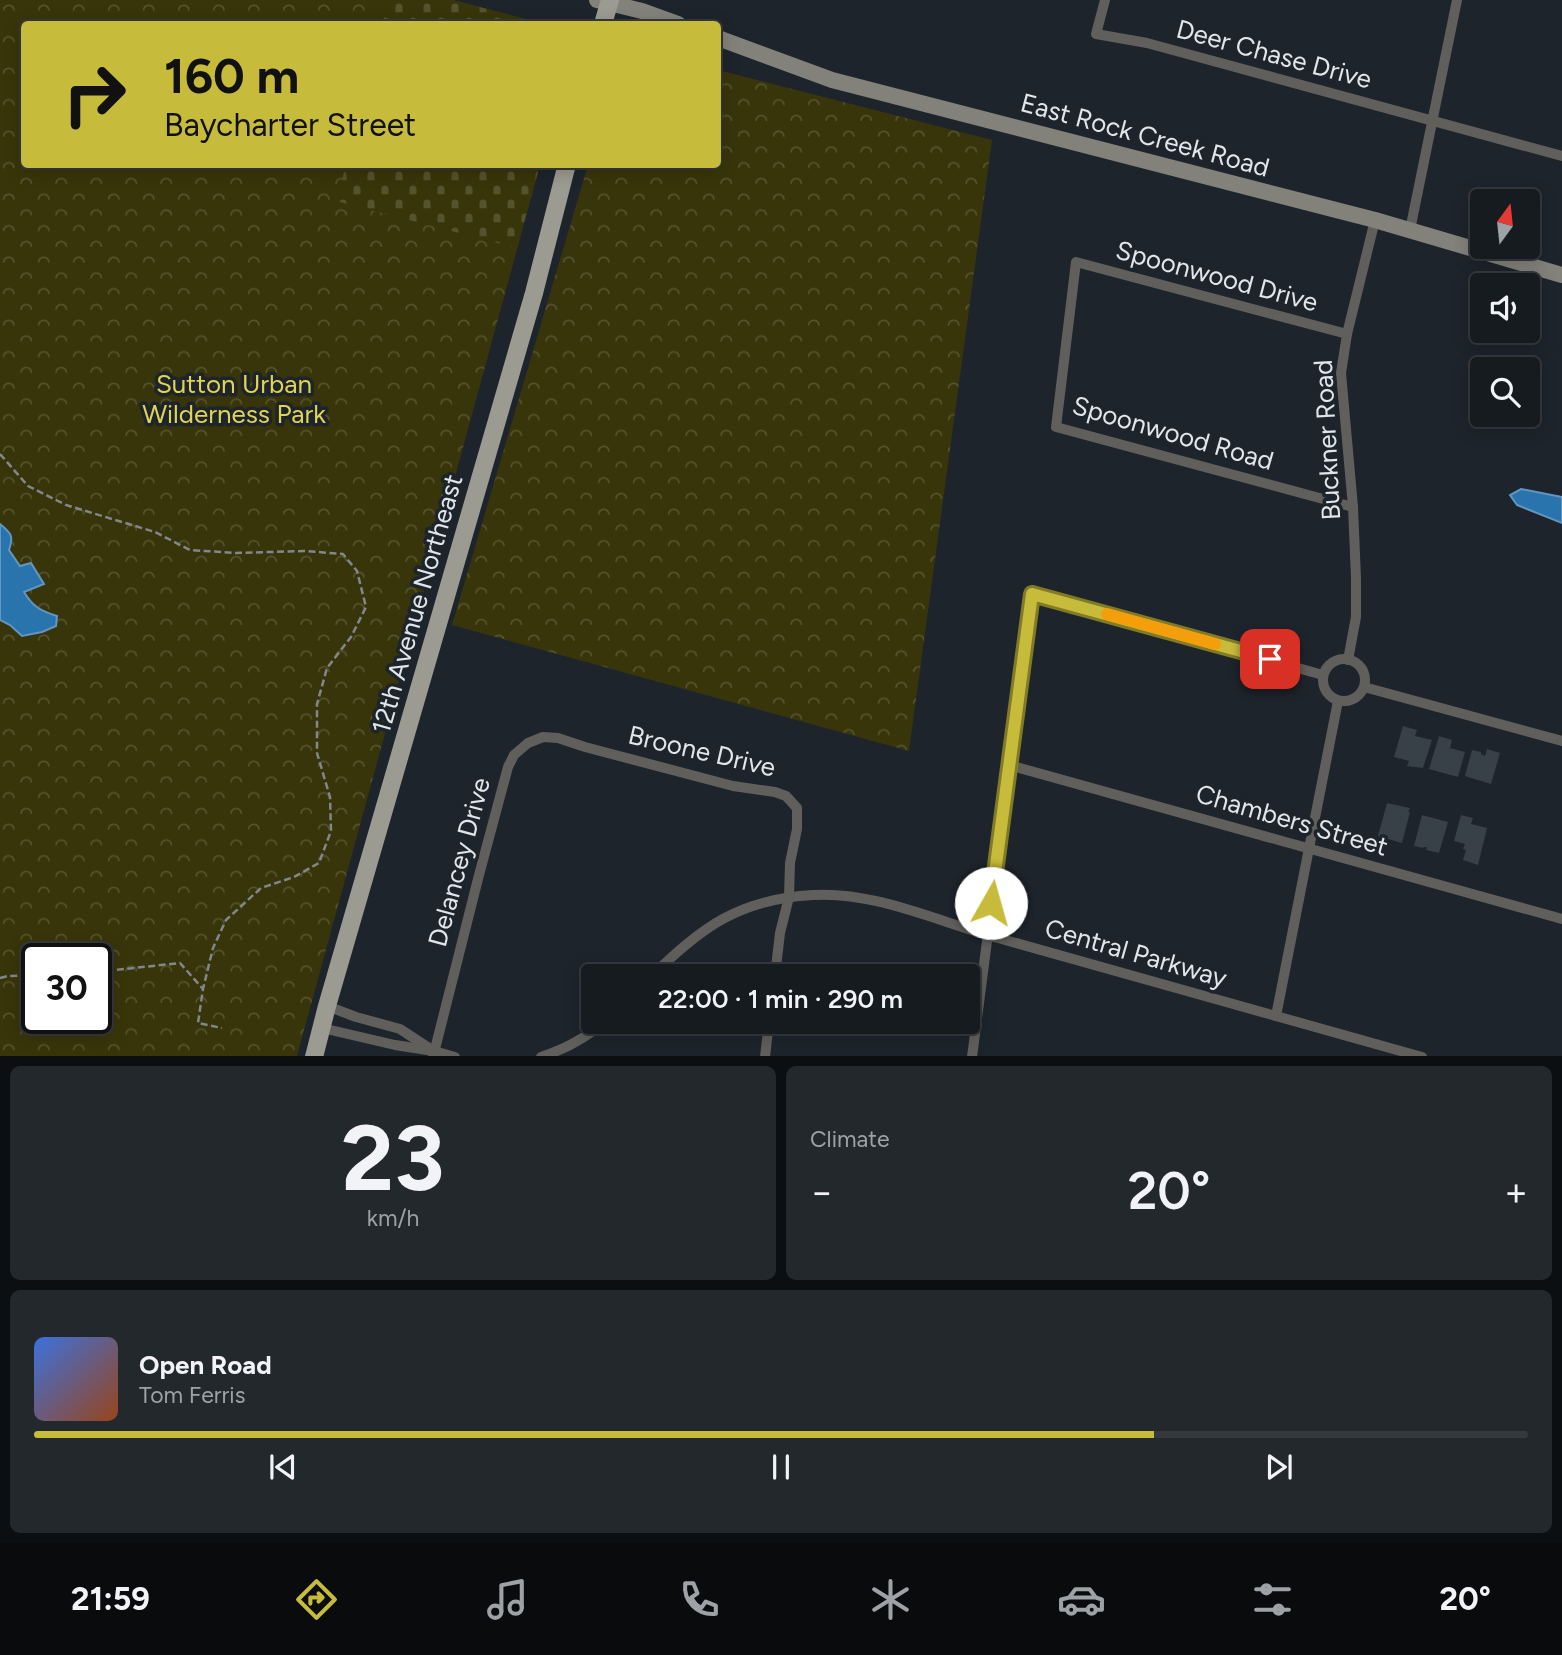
<!DOCTYPE html>
<meta charset="utf-8">
<style>
body{margin:0;font-family:Figtree,sans-serif;background:#23282d;color:#f1f3f6;height:100vh;display:flex;flex-direction:column;font-size:26px;white-space:nowrap}
*{box-sizing:border-box;margin:0}
p{font-size:23px;color:#9ea1a5}
.icon{flex:none;width:38px;height:38px;fill:none;stroke:currentColor;stroke-width:2;stroke-linecap:round;stroke-linejoin:round}
.map{position:relative;height:1056px;overflow:hidden}
.drawer{display:flex;flex-direction:column;gap:10px;padding:10px;background:#0c0f12;flex:1}
.drawer>*{flex:none}
.hud{position:absolute;left:21px;top:21px;width:700px;height:147px;border-radius:7px;box-shadow:0 4px 18px #0003,0 0 0 2px #35393e;background:#c7bb3b;color:#111;overflow:hidden}
.needle{width:46px;rotate:15deg}
.controls{position:absolute;left:1470px;top:189px;display:grid;gap:14px}
.controls a{display:grid;place-items:center;width:70px;height:70px;border-radius:7px;background:#161b20;box-shadow:0 4px 18px #0003,0 0 0 2px #35393e;font-size:35px}
.speed{position:absolute;left:21px;top:943px;display:flex;gap:14px;font-size:35px;font-weight:700;text-align:center}
.speed>*{display:grid;place-content:center;width:91px;height:91px;border-radius:50%;background:#161b20;box-shadow:0 4px 18px #0003,0 0 0 2px #35393e;line-height:1}
.speed .limit{border:4px solid #111;border-radius:10px;background:#fff;color:#111}
.pin{position:absolute;display:grid;place-items:center;width:60px;height:60px;color:#fff;margin:-30px;border-radius:14px;box-shadow:0 4px 10px #0006}
.me{position:absolute;width:77px;margin:-38px;rotate:7deg;stroke-linejoin:round;filter:drop-shadow(0 0 5px #0008)}
.turn{display:flex;align-items:center;gap:24px;height:147px;padding:0 28px;font-size:32px}
.turn .icon{width:91px;height:91px;stroke-width:2.5}
.turn b{display:block;font-size:49px;line-height:60px}
.big{font-size:52px;font-weight:600;line-height:1.1}
.drawer .tile{flex:1;display:flex;flex-direction:column;justify-content:center;gap:10px;min-width:0;padding:0 24px;border-radius:10px;background:#23282d}
.drawer .dial{align-items:center;gap:0}
.dial b{font-size:91px;line-height:1}
.song{display:flex;align-items:center;gap:21px}
.cover{width:84px;height:84px;border-radius:10px;background:linear-gradient(135deg,hsl(220 70% 55%),hsl(20 70% 35%))}
.played{height:7px;border-radius:4px;background:linear-gradient(90deg,#c7bb3b 75%,#35393e 75%)}
.keys{display:flex;justify-content:space-around;direction:ltr}
.heat{display:flex;justify-content:space-between;align-items:center;font-size:38px;direction:ltr}
.drawer .tiles{flex:1;display:grid;gap:10px;grid-template-columns:1fr 1fr}
.tile:last-child{grid-column:span 2}
.trip{position:absolute;left:581px;top:964px;width:399px;height:70px;border-radius:7px;background:#161b20;box-shadow:0 4px 18px #0003,0 0 0 2px #35393e;font-weight:600;line-height:70px;text-align:center}
.menu{display:flex;height:112px;justify-content:space-around;align-items:center;background:#090b0d;color:#9ea1a5}
.menu .icon{width:49px;height:49px}
.menu .selected{color:#c7bb3b}
.menu b{font-size:32px;color:#f1f3f6}
.map>svg:first-child{display:block}
</style>
<div class="map">
<svg width="1562" height="1057" viewBox="0 0 1562 1057">
<defs>
<pattern id="forest-crowns" width="20" height="18" patternUnits="userSpaceOnUse" patternTransform="scale(1.75)"><rect width="20" height="18" fill="#39350a"/><path d="M2 6a3 3 0 1 1 6 0M12 15a3 3 0 1 1 6 0" fill="none" stroke="#55522e"/></pattern>
<pattern id="cemetery-stones" width="16" height="16" patternUnits="userSpaceOnUse" patternTransform="scale(1.75)"><rect width="16" height="16" fill="#39350a"/><path d="M2 7V4a2 2 0 0 1 4 0v3zM10 15v-3a2 2 0 0 1 4 0v3z" fill="#55522e"/></pattern>
</defs>
<rect width="100%" height="100%" fill="#1d242b"/>
<g fill="url(#forest-crowns)" fill-rule="evenodd">
<path d="M0,0H453L544,24H24V164L540,165L297,1056L0,1057ZM37,959H96V1018H37Z"/>
<path d="M718,70L992,140L909,751L452,625L588,165L718,164Z"/>
</g>
<g fill="url(#cemetery-stones)">
<path d="M389,0H453L544,24H382Z"/>
<path d="M346,165V164L540,165L517,248L336,201Z"/>
</g>
<g fill="#2a74ae" stroke="#6196c0" stroke-width="2">
<path d="M1521,489L1562,497V523L1517,505L1510,495Z"/>
<path d="M0,524C11,533 14,536 9,550L20,566L31,563L44,584L24,592C33,607 41,611 57,616L56,626L42,632L22,636L10,625L0,620Z"/>
</g>
<g fill="#394148">
<path d="M1403,726L1417,730L1415,736L1432,740L1423,768L1407,766L1409,761L1394,757Z"/>
<path d="M1439,736L1452,740L1450,748L1465,752L1458,777L1429,769Z"/>
<path d="M1487,749L1500,753L1491,784L1465,776L1472,750L1481,752V754L1485,756Z"/>
<path d="M1387,803L1410,808L1408,812H1410L1402,843L1378,836Z"/>
<path d="M1422,815L1448,822L1439,853L1426,850L1427,847H1424L1423,848L1414,846Z"/>
<path d="M1461,815L1473,818L1471,824L1487,828L1478,865L1463,860L1466,850L1463,849L1465,844L1454,841Z"/>
</g>
<g fill="none" stroke-linecap="round" stroke-linejoin="round">
<g stroke="#81878c" stroke-width="2.5" stroke-dasharray="7 3.5" stroke-linecap="butt">
<path d="M0,454L28,486L66,505L155,532L190,550L236,553L305,551L343,554L357,571L366,607L351,637L327,668L317,704V753L330,797L331,831L319,863L294,877L261,888L226,920L213,948L203,989L198,1023L222,1028"/>
<path d="M96,972L180,963L203,989"/>
<path d="M0,978L8,976L37,975"/>
</g>
<g stroke="#605f5b" stroke-width="10">
<path d="M1105,0L1096,34L1147,43L1562,156"/>
<path d="M1410,230L1457,0"/>
<path d="M1347,334L1076,262L1056,427L1353,507"/>
<circle cx="1344" cy="680" r="21"/>
<path d="M1348,660L1356,617V578L1353,507L1341,373L1347,334L1375,220"/>
<path d="M1364,687L1562,741"/>
<path d="M1009,765L1562,919"/>
<path d="M652,976C701,927 740,899 813,895C874,891 939,922 998,938C1139,978 1281,1017 1422,1057"/>
<path d="M327,1006L356,1017L400,1029L432,1050"/>
<path d="M1276,1016L1338,701"/>
<path d="M322,1028L395,1045L434,1051L455,1057"/>
<path d="M433,1057L479,875L508,767L514,755L528,743L543,737L558,738L585,747L733,786L775,792L786,796L797,808V829L790,863L789,897L780,933L775,976"/>
<path d="M541,1057C565,1049 585,1039 604,1022"/>
<path d="M765,1057L769,1022"/>
<path d="M972,1057L1032,594L1323,675"/>
</g>
<g stroke="#82817a" stroke-width="16">
<path d="M597,0L642,11L678,24"/>
<path d="M718,38L832,80L1375,220L1562,275"/>
</g>
<g stroke="#9c9b92" stroke-width="18">
<path d="M603,24L610,0"/>
<path d="M314,1057L327,1006L534,293L567,164"/>
</g>
</g>
<g fill="none" stroke-linecap="round" stroke-linejoin="round">
<g stroke="#817a26" stroke-width="18">
<path id="route" d="M991,903L1032,594L1270,659"/>
</g>
<use href="#route" stroke="#c7bb3b" stroke-width="12"/>
<path stroke="#f59e0b" stroke-width="12" d="M1107,614L1215,644"/>
</g>
<g text-anchor="middle" stroke-width="7" stroke-linejoin="round" paint-order="stroke">
<g font-size="26" fill="#e1e6ea" stroke="#1d242b">
<text transform="translate(1274 54) rotate(15)" y="9">Deer Chase Drive</text>
<text transform="translate(1145 135) rotate(15)" y="9">East Rock Creek Road</text>
<text transform="translate(1217 276) rotate(15)" y="9">Spoonwood Drive</text>
<text transform="translate(1173 433) rotate(16)" y="9">Spoonwood Road</text>
<text transform="translate(1327 440) rotate(-93)" y="9">Buckner Road</text>
<text transform="translate(417 604) rotate(-74)" y="9">12th Avenue Northeast</text>
<text transform="translate(702 751) rotate(13)" y="9">Broone Drive</text>
<text transform="translate(1292 820) rotate(16)" y="9">Chambers Street</text>
<text transform="translate(459 862) rotate(-75)" y="9">Delancey Drive</text>
<text transform="translate(1136 953) rotate(16)" y="9">Central Parkway</text>
</g>
<g font-size="26" fill="#e0d454" stroke="#1d242b">
<text x="234" y="393">Sutton Urban<tspan x="234" dy="30">Wilderness Park</tspan></text>
</g>
</g>
</svg>
<div class="controls">
<a><svg class="needle" viewBox="-14 -14 28 28"><path d="M0-13l5 13h-10z" fill="#e53935"/><path d="M0 13l5-13h-10z" fill="#9ea1a5"/></svg></a>
<a><svg class="icon" aria-label="sound" viewBox="0 0 24 24"><path d="M4 9h4l5-4v14l-5-4H4zM17 9q2 3 0 6"/></svg></a>
<a><svg class="icon" aria-label="search" viewBox="0 0 24 24"><circle cx="10" cy="10" r="6"/><path d="M15 15l6 6"/></svg></a>
</div>
<div class="speed"><div class="limit">30</div></div>
<div class="pin" style="left:1270px;top:659px;background:#d93025"><svg class="icon" aria-label="arrive" viewBox="0 0 24 24"><path d="M6 21V4h12l-3 4 3 4H6"/></svg></div>
<svg class="me" style="left:991px;top:903px" viewBox="-20 -20 40 40"><circle r="19" fill="#fff"/><path d="M0-13L10 11 0 6-10 11z" fill="#c7bb3b"/></svg>
<div class="trip">22:00 · 1 min · 290 m</div>
<div class="hud">
<div class="turn"><svg class="icon" aria-label="right" viewBox="0 0 24 24"><path d="M7 20v-9h11M14 6l5 5-5 5"/></svg><div><b>160 m</b>Baycharter Street</div></div>
</div>
</div>
<section class="drawer">
<div class="tiles">
<div class="tile dial"><b>23</b><p>km/h</p></div>
<div class="tile"><p>Climate</p>
<div class="heat"><a>−</a><b class="big">20°</b><a>+</a></div>
</div>
<div class="tile">
<div class="song"><i class="cover"></i><div><b>Open Road</b><p>Tom Ferris</p></div></div>
<div class="played"></div>
<div class="keys"><svg class="icon" aria-label="previous" viewBox="0 0 24 24"><path d="M18 5L8 12l10 7zM5 5v14"/></svg><svg class="icon" aria-label="pause" viewBox="0 0 24 24"><path d="M8 5v14M16 5v14"/></svg><svg class="icon" aria-label="next" viewBox="0 0 24 24"><path d="M6 5l10 7-10 7zM19 5v14"/></svg></div>
</div>
</div>
</section>
<nav class="menu">
<b>21:59</b>
<svg class="icon selected" aria-label="directions" viewBox="0 0 24 24"><path d="M12 3l9 9-9 9-9-9zM9 14v-3h6M13 9l2 2-2 2"/></svg>
<svg class="icon" aria-label="music" viewBox="0 0 24 24"><path d="M9 18V5l10-2v13"/><circle cx="6" cy="18" r="3"/><circle cx="16" cy="16" r="3"/></svg>
<svg class="icon" aria-label="phone" viewBox="0 0 24 24"><path d="M5 4h4l2 5-3 2q2 4 5 5l2-3 5 2v4C11 20 4 13 5 4z"/></svg>
<svg class="icon" aria-label="climate" viewBox="0 0 24 24"><path d="M12 3v18M4 7l16 10M4 17L20 7"/></svg>
<svg class="icon" aria-label="car" viewBox="0 0 24 24"><path d="M5 17H2v-5l4-1 3-4h7l3 4 3 1v5h-3M9 17h6M6 11h13"/><circle cx="7" cy="17" r="2"/><circle cx="17" cy="17" r="2"/></svg>
<svg class="icon" aria-label="filters" viewBox="0 0 24 24"><path d="M4 7h16M4 17h16"/><circle cx="9" cy="7" r="2"/><circle cx="15" cy="17" r="2"/></svg>
<b>20°</b>
</nav>
